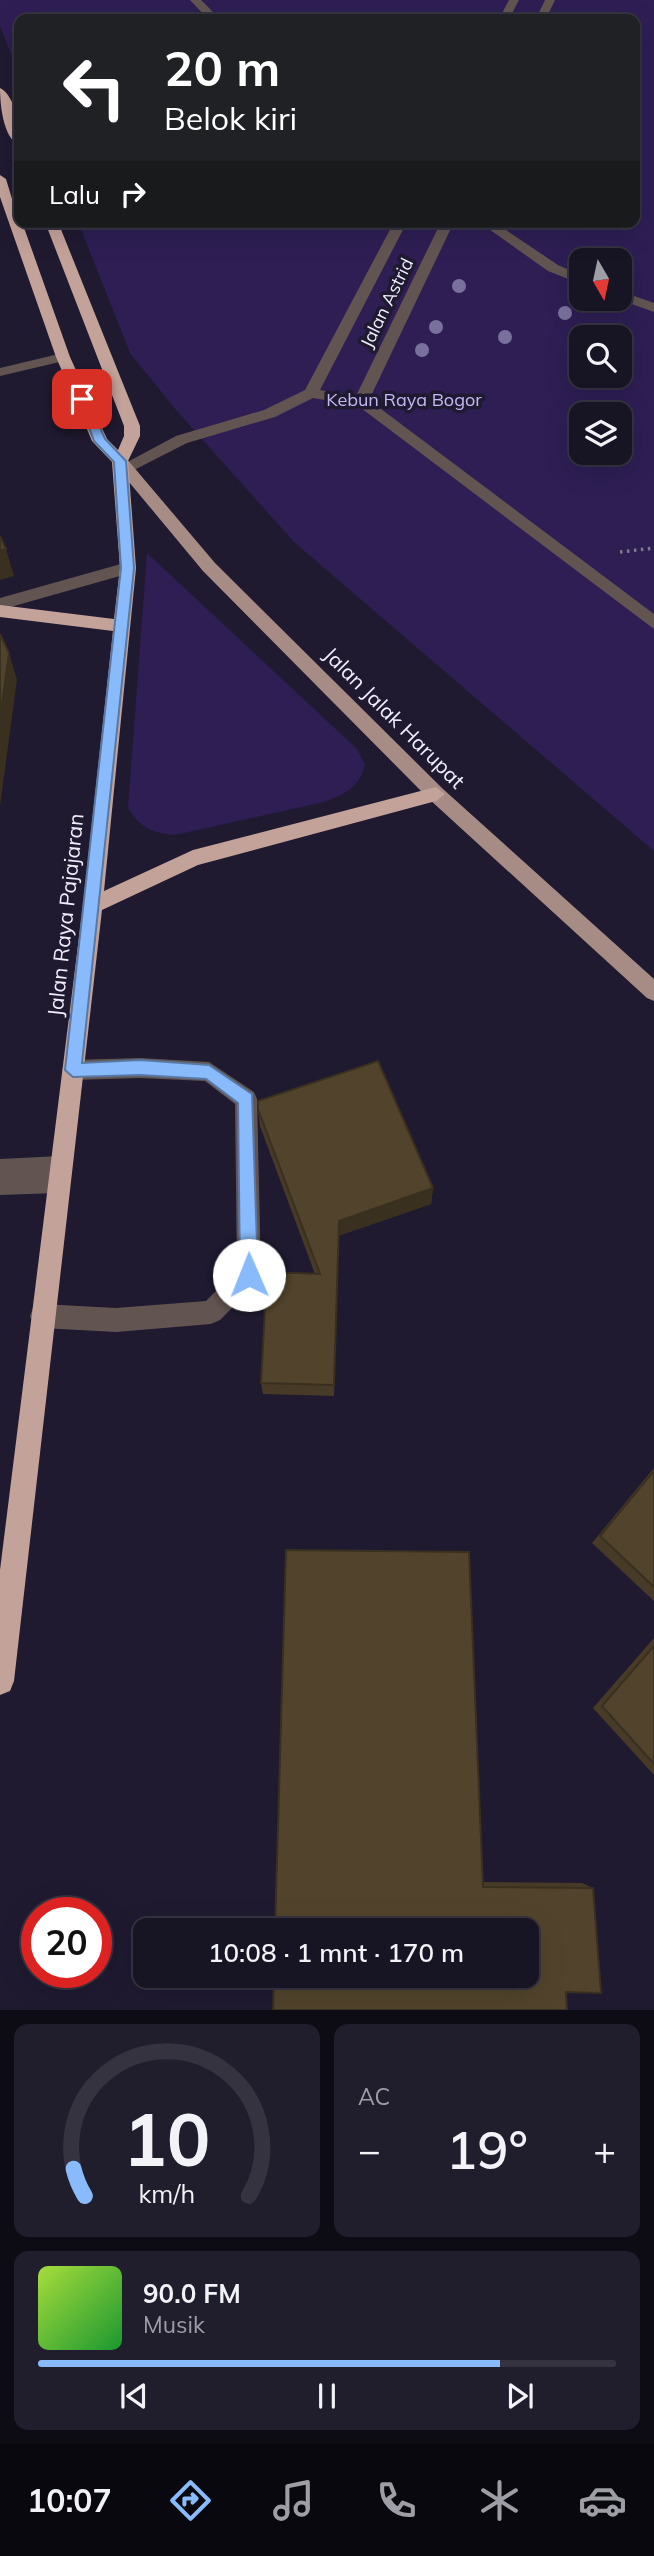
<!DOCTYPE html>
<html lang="id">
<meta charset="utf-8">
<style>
body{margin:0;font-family:Mulish,sans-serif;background:#201d2c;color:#f1f3f6;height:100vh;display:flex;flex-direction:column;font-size:26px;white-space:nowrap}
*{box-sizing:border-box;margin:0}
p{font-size:23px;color:#9e9ea6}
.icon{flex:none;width:38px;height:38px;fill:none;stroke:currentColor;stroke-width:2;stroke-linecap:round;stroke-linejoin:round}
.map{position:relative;height:2010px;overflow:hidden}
.side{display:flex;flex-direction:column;gap:14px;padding:14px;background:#0d0b14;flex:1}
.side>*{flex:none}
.banner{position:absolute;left:14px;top:14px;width:626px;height:214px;border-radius:14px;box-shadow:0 7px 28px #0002,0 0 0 2px #363341;background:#202124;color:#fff;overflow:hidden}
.needle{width:46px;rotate:171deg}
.buttons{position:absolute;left:569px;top:248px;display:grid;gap:14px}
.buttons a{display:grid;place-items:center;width:63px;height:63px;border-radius:14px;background:#171424;box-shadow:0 7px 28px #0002,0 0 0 2px #363341;font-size:35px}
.speed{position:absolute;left:21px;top:1897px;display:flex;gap:14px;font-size:35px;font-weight:700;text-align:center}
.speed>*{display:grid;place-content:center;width:91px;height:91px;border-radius:50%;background:#171424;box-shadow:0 7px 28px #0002,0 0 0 2px #363341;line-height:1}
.speed .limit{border:10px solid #d22;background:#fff;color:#111}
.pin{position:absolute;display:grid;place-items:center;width:60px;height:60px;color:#fff;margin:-30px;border-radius:14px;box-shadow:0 4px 10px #0006}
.me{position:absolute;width:77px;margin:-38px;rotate:359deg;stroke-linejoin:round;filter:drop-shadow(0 0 5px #0008)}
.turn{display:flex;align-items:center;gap:24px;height:147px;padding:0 35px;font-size:32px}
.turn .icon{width:91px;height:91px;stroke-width:2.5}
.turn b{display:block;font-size:49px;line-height:60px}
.then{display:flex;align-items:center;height:66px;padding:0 35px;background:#0003;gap:14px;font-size:26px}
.big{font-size:52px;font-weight:600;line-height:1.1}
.side .widget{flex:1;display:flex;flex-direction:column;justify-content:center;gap:10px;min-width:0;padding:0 24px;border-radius:14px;background:#201d2c}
.side .dial{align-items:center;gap:0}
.dial svg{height:182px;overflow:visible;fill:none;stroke:#363341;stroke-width:7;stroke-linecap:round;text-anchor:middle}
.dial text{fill:#f1f3f6;stroke:none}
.song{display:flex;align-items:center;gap:21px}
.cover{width:84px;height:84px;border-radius:10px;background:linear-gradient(135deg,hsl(80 70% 55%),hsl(130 70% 35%))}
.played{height:7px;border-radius:4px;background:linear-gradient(90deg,#88bafc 80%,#363341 80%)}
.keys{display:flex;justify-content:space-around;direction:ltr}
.heat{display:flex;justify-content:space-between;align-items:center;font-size:38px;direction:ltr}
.side .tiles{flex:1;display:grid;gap:14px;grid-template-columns:1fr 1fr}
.widget:last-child{grid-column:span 2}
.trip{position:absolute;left:133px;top:1918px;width:406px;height:70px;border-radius:14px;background:#171424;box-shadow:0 7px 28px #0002,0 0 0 2px #363341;font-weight:600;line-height:70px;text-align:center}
.dock{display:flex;height:112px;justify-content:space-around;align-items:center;background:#09080e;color:#9e9ea6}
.dock .icon{width:49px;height:49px}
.dock .selected{color:#88bafc}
.dock b{font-size:32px;color:#f1f3f6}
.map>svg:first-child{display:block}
</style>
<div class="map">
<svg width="654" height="2010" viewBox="0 0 654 2010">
<rect width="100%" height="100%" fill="#1f1a30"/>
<g fill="#2e1e54" fill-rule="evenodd">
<path d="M0,0H654V851L294,542L176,410L130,353L78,222H635V19H19V74L0,26ZM581,261H620V299H581ZM581,338H620V376H581ZM581,415H620V453H581Z"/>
<path d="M147,553L357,749L365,765C359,788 345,794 324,802L175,835C152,833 140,828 128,808Z"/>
</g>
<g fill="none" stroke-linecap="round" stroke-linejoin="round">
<path stroke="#7f7b8e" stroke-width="3.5" stroke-dasharray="2.5 4.5" stroke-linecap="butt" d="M620,552L654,548"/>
<g fill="#625551" fill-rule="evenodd">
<path d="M190,0H201L220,19H208Z"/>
<path d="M509,0H519L509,19H499Z"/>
<path d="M545,0H555L546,19H536Z"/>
<path d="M394,222H407L320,390L356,396L441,222H454L369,400L654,614V629L357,405L313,398L275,417L187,443L132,471L126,472L118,467L176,436L264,410L305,390Z"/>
<path d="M479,222H494L558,265L581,275V284L548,271Z"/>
<path d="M620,291L654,303V312L618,299Z"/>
<path d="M140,1058L209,1062L254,1092L257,1099L261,1275L257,1283L220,1320L211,1324L116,1332L42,1328L33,1324L30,1316L33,1308L42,1304L116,1308L206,1301L237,1270L235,1104L205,1081L140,1078L73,1080L65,1077L62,1070L65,1063L73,1060Z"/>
<path d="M61,1156L69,1159L72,1166L65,1175L68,1182L65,1189L57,1193L0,1195V1159Z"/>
</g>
<g fill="#625551" fill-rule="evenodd">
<path d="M63,353L68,354V360L0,376V368Z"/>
<path d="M128,562L134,564V572L0,610V598Z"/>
</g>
<path fill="#a78c85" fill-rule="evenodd" d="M120,456L126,458L215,563L443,789L654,979V1001L647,998L429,799L203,571L114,464L112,461Z"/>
<g fill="#c3a299" fill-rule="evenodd">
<path d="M0,88C16,96 19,128 19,145C3,138 0,104 0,88Z"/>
<path d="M0,175L6,179L19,222H22L70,357L107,439L118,450L124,436V426L45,222H58L140,426V436L128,461L136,568L104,891L193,850L436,787L445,794L436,801L198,865L102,910L14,1681L10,1691L0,1695V1570L83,905L113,631L0,617V605L114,619L120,568L112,462L92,441L56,357L0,197Z"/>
</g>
</g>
<g fill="#7a709d">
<circle cx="459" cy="286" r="7"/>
<circle cx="565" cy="313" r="7"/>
<circle cx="436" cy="327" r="7"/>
<circle cx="505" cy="337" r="7"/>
<circle cx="422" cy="350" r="7"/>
</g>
<g fill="#473a26">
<path d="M258,1109L433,1188L431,1204L338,1236L334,1396L263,1394L261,1383L315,1274L260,1126Z"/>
<path d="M654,1468V1601L592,1543Z"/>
<path d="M654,1638V1775L593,1708Z"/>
<path d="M482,1882L582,1883L593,1888L566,1992L275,1930Z"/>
</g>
<g fill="#39301f">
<path d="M6,549L14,576L0,580V550Z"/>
<path d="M9,653L17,680L0,806V718Z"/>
<path d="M433,1188L431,1204L338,1236L334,1396L339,1221Z"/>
</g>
<g fill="#52442c" stroke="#39301f" stroke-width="2">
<path d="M0,536L6,549L0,550Z"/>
<path d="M0,634L9,653L0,718Z"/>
<path d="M378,1061L433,1188L339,1221L334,1385L261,1383L267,1272L320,1274L258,1109V1101Z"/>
<path d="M654,1471V1587L600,1536Z"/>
<path d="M286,1550L469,1552L483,1887L593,1888L601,1993L566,1992L567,2010H273L274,1976H527V1930H275Z"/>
<path d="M654,1646V1764L602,1706Z"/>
</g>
<path fill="#88bafc" stroke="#5879a4" stroke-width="2" d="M78,396H86L105,439L126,461L134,568L82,1063L140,1060L209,1065L252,1094L258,1275L256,1281L249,1283L243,1281L240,1275L238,1103L206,1079L140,1075L73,1077L65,1070L121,568L114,462L94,441Z"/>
<g text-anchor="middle" stroke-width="7" stroke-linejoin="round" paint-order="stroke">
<g font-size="18" fill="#f0eefd" stroke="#1f1a30">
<text transform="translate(387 303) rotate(-64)" y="6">Jalan Astrid</text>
</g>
<g font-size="18" fill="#c4b7f7" stroke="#1f1a30">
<text x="404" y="406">Kebun Raya Bogor</text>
</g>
<g font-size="21" fill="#f0eefd" stroke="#1f1a30">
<text transform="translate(394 718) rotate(45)" y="7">Jalan Jalak Harupat</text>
<text transform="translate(66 915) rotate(-84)" y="7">Jalan Raya Pajajaran</text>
</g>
</g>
</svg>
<div class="buttons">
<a><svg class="needle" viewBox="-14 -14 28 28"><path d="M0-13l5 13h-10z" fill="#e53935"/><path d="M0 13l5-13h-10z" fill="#9e9ea6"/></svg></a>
<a><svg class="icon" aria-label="search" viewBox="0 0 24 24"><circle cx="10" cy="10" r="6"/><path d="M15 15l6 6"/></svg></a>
<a><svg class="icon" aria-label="layers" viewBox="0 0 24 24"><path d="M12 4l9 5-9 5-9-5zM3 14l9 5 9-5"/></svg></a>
</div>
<div class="speed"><div class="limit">20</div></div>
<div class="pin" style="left:82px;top:399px;background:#d93025"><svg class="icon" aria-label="arrive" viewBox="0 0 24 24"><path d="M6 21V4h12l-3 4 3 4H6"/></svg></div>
<svg class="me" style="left:249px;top:1275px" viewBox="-20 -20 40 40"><circle r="19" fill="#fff"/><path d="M0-13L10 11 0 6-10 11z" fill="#88bafc"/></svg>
<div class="trip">10:08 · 1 mnt · 170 m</div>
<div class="banner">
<div class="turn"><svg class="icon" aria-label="left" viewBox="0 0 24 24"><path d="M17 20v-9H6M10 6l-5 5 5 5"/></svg><div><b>20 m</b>Belok kiri</div></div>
<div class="then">Lalu<svg class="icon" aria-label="right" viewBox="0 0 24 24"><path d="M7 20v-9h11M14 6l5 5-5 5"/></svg></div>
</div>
</div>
<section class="side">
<div class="tiles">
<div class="widget dial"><svg viewBox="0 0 100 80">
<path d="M14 69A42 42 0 1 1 86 69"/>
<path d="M14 69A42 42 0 0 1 9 57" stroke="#88bafc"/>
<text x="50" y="56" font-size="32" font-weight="700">10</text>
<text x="50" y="72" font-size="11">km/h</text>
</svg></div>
<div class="widget"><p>AC</p>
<div class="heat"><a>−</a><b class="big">19°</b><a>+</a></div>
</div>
<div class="widget">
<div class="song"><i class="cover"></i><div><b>90.0 FM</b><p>Musik</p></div></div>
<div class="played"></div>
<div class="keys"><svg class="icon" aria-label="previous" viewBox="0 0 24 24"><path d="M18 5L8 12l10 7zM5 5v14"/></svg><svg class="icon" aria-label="pause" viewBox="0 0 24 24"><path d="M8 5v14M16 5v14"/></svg><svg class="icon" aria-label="next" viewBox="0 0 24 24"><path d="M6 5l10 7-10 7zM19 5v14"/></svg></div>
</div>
</div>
</section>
<nav class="dock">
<b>10:07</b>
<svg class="icon selected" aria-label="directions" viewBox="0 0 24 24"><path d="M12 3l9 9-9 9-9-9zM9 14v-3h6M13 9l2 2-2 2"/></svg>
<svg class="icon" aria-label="music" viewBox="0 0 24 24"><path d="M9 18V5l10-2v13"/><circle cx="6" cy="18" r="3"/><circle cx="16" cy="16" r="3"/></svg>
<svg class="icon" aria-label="phone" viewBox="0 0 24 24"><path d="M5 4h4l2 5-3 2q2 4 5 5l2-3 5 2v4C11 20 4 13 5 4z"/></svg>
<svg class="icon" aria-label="climate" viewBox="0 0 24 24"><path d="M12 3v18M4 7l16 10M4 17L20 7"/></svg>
<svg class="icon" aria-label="car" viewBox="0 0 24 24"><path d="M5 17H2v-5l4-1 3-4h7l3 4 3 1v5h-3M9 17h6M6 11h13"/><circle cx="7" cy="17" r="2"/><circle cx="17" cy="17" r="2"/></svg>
</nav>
